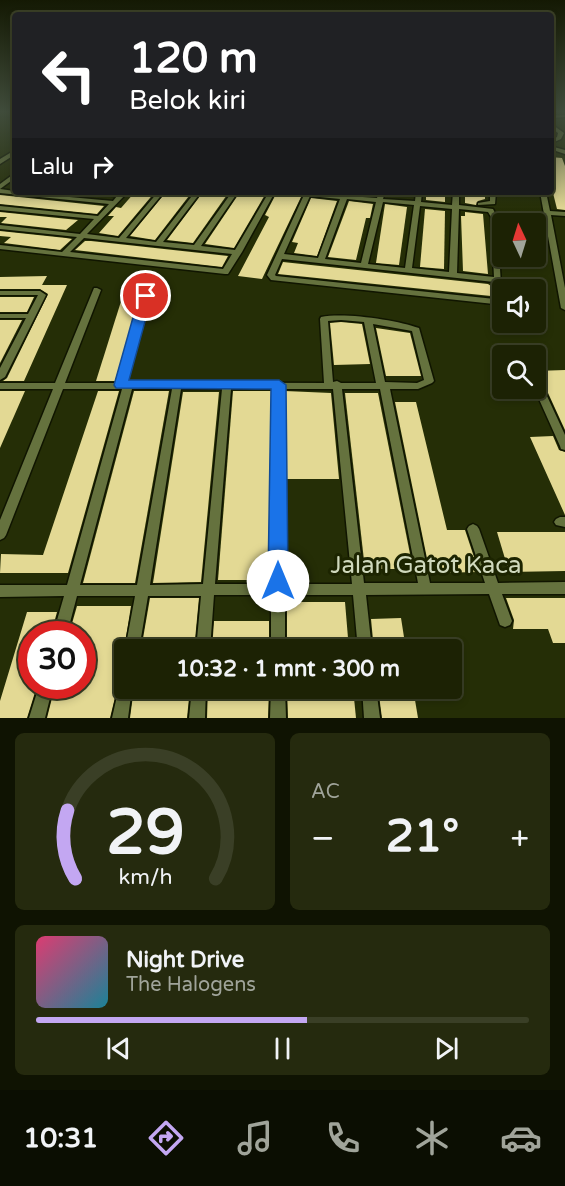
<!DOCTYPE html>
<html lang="id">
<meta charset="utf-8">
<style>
body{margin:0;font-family:"Varela Round",sans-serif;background:#252a0e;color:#f1f3f6;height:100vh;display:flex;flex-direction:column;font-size:22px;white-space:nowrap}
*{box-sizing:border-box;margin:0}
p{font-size:20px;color:#a0a49a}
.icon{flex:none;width:33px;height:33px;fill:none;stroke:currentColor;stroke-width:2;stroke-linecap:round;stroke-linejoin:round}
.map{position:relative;height:718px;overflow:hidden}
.details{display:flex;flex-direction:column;gap:15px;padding:15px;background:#0f1302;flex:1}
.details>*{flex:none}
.hud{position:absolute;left:12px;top:12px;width:542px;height:183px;border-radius:6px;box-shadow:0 3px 9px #0003,0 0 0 2px #3a3f26;background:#202124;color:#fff;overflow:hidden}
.needle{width:39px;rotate:356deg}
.fabs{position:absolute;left:492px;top:213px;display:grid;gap:12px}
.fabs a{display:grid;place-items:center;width:54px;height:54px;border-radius:6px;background:#1c2204;box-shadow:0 3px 9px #0003,0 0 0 2px #3a3f26;font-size:30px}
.speed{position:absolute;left:18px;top:621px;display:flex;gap:12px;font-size:30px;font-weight:700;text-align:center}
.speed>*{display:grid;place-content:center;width:78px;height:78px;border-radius:50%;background:#1c2204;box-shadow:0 3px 9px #0003,0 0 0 2px #3a3f26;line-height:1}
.speed .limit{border:9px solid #d22;background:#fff;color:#111}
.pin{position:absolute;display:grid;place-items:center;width:51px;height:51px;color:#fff;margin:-26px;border:3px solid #fff;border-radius:50%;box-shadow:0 2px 6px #0007}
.me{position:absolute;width:66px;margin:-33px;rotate:0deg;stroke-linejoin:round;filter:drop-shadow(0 0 4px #0008)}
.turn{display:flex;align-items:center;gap:21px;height:126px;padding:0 18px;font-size:27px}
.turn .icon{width:78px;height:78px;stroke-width:2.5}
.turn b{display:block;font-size:42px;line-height:51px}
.then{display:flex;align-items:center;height:57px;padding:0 18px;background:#0003;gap:12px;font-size:22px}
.big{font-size:45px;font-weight:800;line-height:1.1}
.details .card{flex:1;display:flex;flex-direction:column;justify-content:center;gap:9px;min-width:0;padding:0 21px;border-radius:9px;background:#252a0e}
.details .dial{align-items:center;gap:0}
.dial svg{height:156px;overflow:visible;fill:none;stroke:#3a3f26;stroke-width:7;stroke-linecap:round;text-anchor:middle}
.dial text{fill:#f1f3f6;stroke:none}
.song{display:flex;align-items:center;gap:18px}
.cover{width:72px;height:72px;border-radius:9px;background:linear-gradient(135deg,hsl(340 70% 55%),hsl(190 70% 35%))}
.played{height:6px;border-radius:3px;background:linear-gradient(90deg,#c3a7f2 55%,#3a3f26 55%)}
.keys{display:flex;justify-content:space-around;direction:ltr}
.heat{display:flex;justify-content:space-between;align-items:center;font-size:33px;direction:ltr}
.details .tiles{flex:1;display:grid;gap:15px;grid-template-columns:1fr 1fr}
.card:last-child{grid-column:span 2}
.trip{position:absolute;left:114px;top:639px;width:348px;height:60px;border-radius:6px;background:#1c2204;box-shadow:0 3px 9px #0003,0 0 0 2px #3a3f26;font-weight:800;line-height:60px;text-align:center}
.dock{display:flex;height:96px;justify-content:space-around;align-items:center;background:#0b0e02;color:#a0a49a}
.dock .icon{width:42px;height:42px}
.dock .current{color:#c3a7f2}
.dock b{font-size:27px;color:#f1f3f6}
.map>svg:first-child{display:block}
</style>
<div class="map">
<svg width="565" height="718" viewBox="0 0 565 718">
<rect width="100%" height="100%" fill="#252e06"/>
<g fill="#e3d994">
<path d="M550,157L562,158L565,166V210L557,209L550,181Z"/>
<path d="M135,192H155L118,236L99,233L114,216H108L116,207L121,208Z"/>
<path d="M166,192H192L155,240L130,236Z"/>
<path d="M203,192H229L193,243L167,240Z"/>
<path d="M240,192L266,193L234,248L205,244Z"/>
<path d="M426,192H445V202L426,200Z"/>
<path d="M465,192H485V199L478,201L476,205L465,203Z"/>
<path d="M276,194L301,197L262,279L238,276L269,217L265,215Z"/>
<path d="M0,195L57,201L104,206L97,214L0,204Z"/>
<path d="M311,198L337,201L317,256L294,253L298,243L292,242Z"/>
<path d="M349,201L373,204L370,218H366L356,260L328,257Z"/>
<path d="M385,204L407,207L399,265L376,263Z"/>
<path d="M425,209L445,211L444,269L420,267Z"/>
<path d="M0,212L78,220L66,230L1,223L7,217H0Z"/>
<path d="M465,212L483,214L488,274L463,271L461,216H465Z"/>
<path d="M0,231L66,238L72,239L60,250L4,243L11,237L0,236Z"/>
<path d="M85,241H91L228,256L222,267L75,250Z"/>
<path d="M283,262L488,284L491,286V296L278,274Z"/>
<path d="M47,276L42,285H67L24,381H3L7,378L48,294L40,289H0V277Z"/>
<path d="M123,295H140L115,381H96Z"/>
<path d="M0,297H34L27,312H0Z"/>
<path d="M0,320H22L0,363Z"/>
<path d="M341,322L362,324L370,364L334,365L330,323Z"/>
<path d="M376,328L410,333L421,376H386Z"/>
<path d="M565,370V430L543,382L536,376V371Z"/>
<path d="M0,391H25L0,448Z"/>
<path d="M119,391L68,573H0L1,554L43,555L98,391Z"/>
<path d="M134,391H169L135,583H83Z"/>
<path d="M233,391H271L270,580H218Z"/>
<path d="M285,391L331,393L339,479H286Z"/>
<path d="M183,392H219L201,582L153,583Z"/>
<path d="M345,393H378L413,569H365Z"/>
<path d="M395,402H416L447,530H465L479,572L430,573Z"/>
<path d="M553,436L559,450L565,452V515L530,437Z"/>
<path d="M497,532H565V571L509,572Z"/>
<path d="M150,598H199L194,650H141Z"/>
<path d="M506,598H565V643H553L548,629H513L514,620Z"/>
<path d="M287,602H345L349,650H287Z"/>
<path d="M77,606H131L119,681L110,718H47L55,686H82V634H69Z"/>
<path d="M27,612H57L51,634H32V686H37L27,718H0V701Z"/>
<path d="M401,618L406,650H374L371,619Z"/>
<path d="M214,621H269V650H212Z"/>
<path d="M134,688H190L187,718H130Z"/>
<path d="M208,688H269L268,718H207Z"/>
<path d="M287,688H353L356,718H288Z"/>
<path d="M378,688H413L418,718H382Z"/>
</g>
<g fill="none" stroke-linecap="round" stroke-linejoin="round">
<g stroke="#101500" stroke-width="3">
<g id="street">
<path d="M565,115V117L550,118V116Z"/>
<path d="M550,123L564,133L561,139L550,144V141L557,137L558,133L550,127Z"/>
<path d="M550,146L565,150V154L550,149Z"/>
<path d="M10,153L15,154V158L11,157L0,164V159Z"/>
<path d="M15,173V178L0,189V184Z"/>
<path d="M0,189L15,191V192L113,201L117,196L90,194L87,192H128L87,234L119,238L158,192H164L126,238L156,242L195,192H201L163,242L194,245L232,192H238L201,246L235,250L269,192H275L242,252L228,274H225L0,249V245L62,252L77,237L0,229V225L80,234L94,219L0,210V206L98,216L109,204L0,193ZM84,238L232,254L223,269L70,252Z"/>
<path d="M283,192H312L342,195L343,192H349L348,196L377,198L379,192H385L383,199L415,201L416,192H422L421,202L452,205L453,192H459V205L493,209L497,217L502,302L494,304L271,280L267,275L304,195L286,194ZM310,196L340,199L318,258L284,254ZM347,199L376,202L361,263L325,259ZM383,202L414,205L405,268L368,264ZM420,206L452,209L449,272L412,268ZM459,209L488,212L491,217L494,277L457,273ZM282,259L494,282L495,299L276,276L275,275Z"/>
<path d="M490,192H496L495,204L478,205V203L490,201Z"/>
<path d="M540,192H546L550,211L565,212V216L551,215L565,288V310L561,308Z"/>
<path d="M94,288H97L101,290L65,383H117L142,296L146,294L150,296L126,382L324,383L320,319L321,317C344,312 397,320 419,328L434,381L432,383L418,389H390L430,583H485L467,529L469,526L473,524L477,526L479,529L498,583L565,582V594H502L512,621L510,625L505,627L500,625L489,594L366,595L372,650H358L353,595H285V650H271V595H214L210,650H196L201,596H148L139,650H125L135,596H77L67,634H53L64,596L0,597V585H67L122,389H63L6,535L4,538L0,540V520L53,389H0V383H55ZM341,320L364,322L376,383H341L337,381L333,382L328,321ZM373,324L412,331L424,380L417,383L385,382ZM132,389H172L137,585H80ZM181,389H222L203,584L150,585ZM231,389H273L272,584H215ZM283,389H333L352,584H284ZM342,389H380L418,583H364Z"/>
<path d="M0,291H40L46,295L5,377L0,380V368L26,318H0V314H28L38,295H0Z"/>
<path d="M536,380L541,383L565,435V450L561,449L560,446L534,388H536Z"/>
<path d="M560,517H565V527L556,525L554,522L556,519Z"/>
<path d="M124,681V688H132L128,718H112L120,683Z"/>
<path d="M39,686H53L45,718H29Z"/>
<path d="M192,688H206L205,718H189Z"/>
<path d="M271,688H285L286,718H270Z"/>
<path d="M362,688H376L380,718H364Z"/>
</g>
</g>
<use href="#street" fill="#65723e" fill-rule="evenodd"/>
</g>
<linearGradient id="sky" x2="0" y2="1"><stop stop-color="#141903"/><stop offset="0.53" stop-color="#404c3b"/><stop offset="1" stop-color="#404c3b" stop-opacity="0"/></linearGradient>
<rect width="565" height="211" fill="url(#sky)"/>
<path fill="#1a73e8" stroke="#114b97" stroke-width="1.5" d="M146,293L152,296L129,380H279L286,385L288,581L285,587L278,589L271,587L268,581L271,389L116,388L114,385L139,296Z"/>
<g text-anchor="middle" stroke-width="6" stroke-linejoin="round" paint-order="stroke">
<g font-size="24" fill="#d0d9bd" stroke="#1c2400">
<text x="426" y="573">Jalan Gatot Kaca</text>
</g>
</g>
</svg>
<div class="fabs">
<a><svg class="needle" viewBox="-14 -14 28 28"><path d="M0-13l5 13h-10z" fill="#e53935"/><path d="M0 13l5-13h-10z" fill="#a0a49a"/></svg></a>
<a><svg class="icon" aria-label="sound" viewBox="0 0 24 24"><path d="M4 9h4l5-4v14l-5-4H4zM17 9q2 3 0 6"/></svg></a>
<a><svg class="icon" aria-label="search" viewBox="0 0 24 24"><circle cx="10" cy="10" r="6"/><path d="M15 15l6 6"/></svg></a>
</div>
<div class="speed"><div class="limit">30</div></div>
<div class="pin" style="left:146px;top:296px;background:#d93025"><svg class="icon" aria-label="arrive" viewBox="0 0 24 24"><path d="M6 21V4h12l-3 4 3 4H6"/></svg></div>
<svg class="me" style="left:278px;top:581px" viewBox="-20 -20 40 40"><circle r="19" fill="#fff"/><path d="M0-13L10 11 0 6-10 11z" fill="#1a73e8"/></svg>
<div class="trip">10:32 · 1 mnt · 300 m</div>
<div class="hud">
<div class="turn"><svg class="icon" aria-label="left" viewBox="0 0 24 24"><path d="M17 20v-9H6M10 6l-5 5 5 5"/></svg><div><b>120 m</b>Belok kiri</div></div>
<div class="then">Lalu<svg class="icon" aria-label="right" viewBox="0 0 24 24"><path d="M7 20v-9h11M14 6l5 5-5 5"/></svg></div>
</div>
</div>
<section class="details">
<div class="tiles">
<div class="card dial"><svg viewBox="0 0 100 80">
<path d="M14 69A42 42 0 1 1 86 69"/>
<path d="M14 69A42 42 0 0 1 10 34" stroke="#c3a7f2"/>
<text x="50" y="56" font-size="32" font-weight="700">29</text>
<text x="50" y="72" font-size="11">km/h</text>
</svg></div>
<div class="card"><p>AC</p>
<div class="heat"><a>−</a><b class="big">21°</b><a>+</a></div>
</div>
<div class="card">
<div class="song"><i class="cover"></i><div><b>Night Drive</b><p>The Halogens</p></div></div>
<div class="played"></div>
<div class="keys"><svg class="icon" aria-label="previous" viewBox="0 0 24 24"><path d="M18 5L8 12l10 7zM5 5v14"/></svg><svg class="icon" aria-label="pause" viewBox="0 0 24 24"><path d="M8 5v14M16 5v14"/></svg><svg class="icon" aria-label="next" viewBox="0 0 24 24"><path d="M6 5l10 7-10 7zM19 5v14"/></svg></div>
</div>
</div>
</section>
<nav class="dock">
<b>10:31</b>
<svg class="icon current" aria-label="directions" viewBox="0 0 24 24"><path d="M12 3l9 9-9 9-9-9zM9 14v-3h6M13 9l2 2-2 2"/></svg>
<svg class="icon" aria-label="music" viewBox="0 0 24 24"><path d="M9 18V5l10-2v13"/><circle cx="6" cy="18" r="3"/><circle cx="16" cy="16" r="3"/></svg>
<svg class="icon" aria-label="phone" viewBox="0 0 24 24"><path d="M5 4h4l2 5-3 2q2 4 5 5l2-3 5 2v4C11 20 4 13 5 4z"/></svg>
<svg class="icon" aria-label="climate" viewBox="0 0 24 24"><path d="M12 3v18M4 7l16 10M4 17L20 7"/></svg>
<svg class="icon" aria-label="car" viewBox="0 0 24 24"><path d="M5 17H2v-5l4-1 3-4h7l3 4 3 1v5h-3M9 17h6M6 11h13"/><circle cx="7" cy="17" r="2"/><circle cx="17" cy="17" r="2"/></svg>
</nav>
